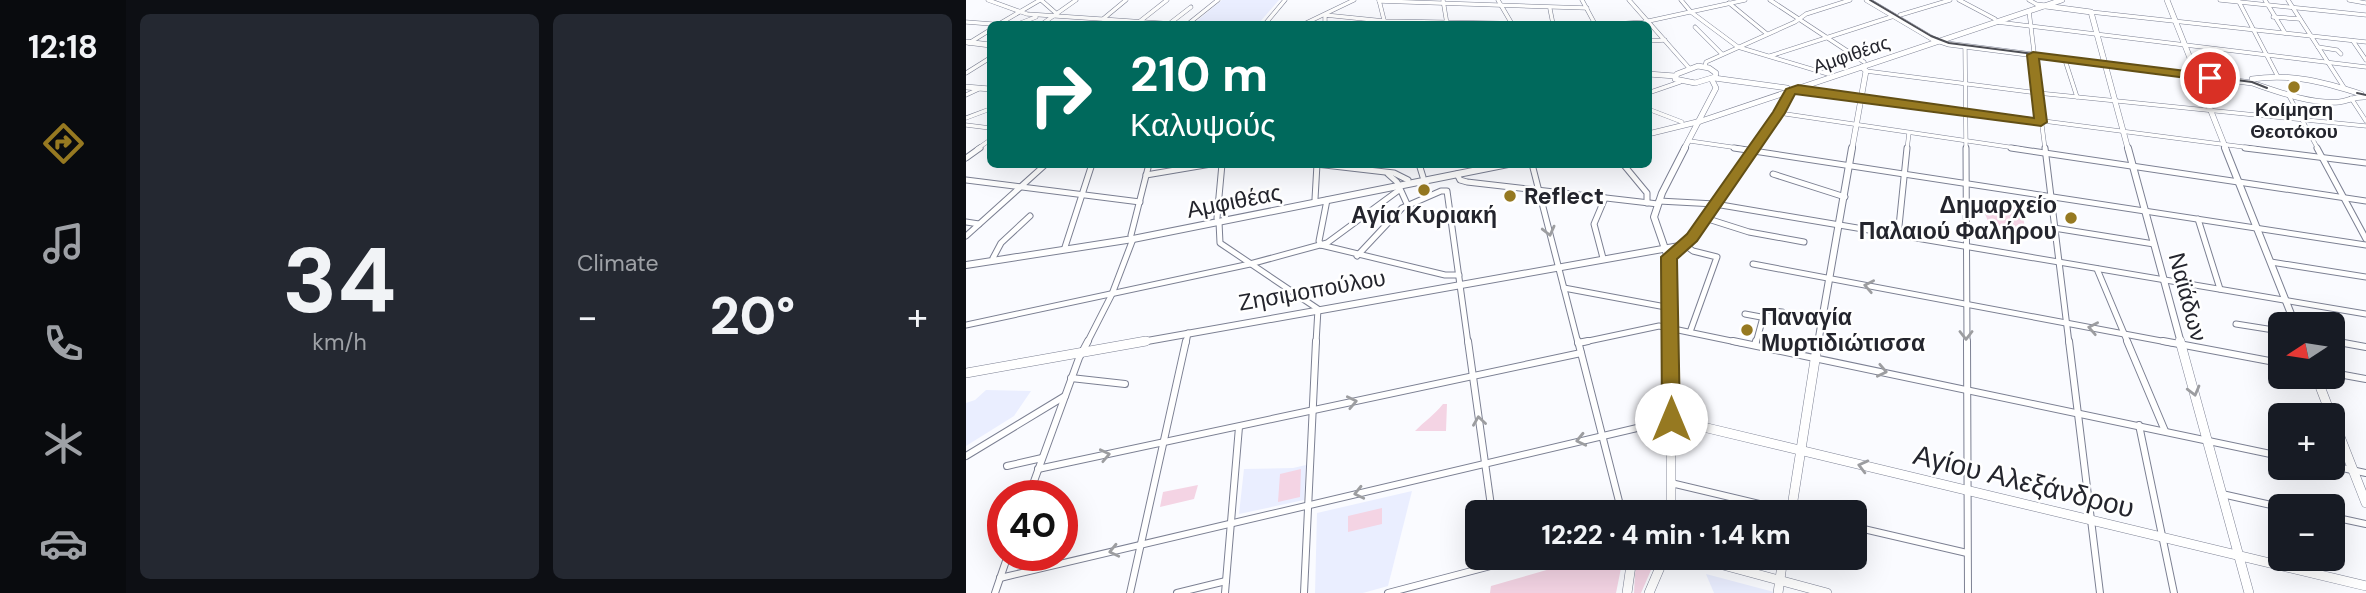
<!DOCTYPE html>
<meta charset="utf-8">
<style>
body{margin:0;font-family:"DM Sans",sans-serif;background:#242831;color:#f1f3f6;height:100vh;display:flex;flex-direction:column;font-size:26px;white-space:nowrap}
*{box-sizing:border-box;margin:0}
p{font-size:23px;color:#9ea1a6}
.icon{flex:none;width:38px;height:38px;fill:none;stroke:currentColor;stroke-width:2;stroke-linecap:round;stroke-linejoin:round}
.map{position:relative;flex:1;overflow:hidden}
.sheet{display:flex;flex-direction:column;gap:14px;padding:14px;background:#0d0f14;width:840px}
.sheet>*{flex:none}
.banner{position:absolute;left:21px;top:21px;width:665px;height:147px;border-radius:10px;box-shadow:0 7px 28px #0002;background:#00695c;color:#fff;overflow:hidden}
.needle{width:46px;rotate:258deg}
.fabs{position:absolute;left:1302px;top:312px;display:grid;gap:14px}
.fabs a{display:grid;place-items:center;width:77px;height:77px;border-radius:10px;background:#171b24;box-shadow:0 7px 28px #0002;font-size:35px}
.speed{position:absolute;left:21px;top:480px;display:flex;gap:14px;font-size:35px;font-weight:700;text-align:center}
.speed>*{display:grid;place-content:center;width:91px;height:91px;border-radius:50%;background:#171b24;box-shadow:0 7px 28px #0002;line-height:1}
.speed .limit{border:10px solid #d22;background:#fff;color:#111}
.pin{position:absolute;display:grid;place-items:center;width:60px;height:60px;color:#fff;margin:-30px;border:4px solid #fff;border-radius:50%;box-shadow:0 2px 7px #0007}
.me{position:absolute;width:77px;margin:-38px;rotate:0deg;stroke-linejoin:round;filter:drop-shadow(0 0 5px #0008)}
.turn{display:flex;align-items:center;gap:24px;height:147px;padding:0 28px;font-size:32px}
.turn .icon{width:91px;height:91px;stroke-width:2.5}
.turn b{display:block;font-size:49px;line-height:60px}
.big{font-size:52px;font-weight:800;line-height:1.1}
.sheet .widget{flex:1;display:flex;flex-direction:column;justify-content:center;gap:10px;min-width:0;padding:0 24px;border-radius:10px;background:#242831}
.sheet .dial{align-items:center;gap:0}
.dial b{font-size:91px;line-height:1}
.heat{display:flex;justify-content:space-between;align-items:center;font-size:38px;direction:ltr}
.sheet .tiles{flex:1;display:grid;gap:14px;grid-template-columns:repeat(2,1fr)}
.trip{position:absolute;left:499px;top:500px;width:402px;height:70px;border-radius:10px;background:#171b24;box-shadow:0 7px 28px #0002;font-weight:800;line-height:70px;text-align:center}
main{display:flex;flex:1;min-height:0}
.tab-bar{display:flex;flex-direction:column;width:126px;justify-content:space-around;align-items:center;background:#090b0e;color:#9ea1a6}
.tab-bar .icon{width:49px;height:49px}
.tab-bar .on{color:#967921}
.tab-bar b{font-size:32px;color:#f1f3f6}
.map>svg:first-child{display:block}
</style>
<main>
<nav class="tab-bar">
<b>12:18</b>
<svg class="icon on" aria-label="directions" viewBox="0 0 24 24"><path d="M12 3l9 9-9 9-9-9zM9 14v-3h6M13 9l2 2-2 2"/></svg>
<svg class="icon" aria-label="music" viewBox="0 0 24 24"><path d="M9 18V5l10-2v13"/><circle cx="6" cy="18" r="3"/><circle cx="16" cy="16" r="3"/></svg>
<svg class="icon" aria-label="phone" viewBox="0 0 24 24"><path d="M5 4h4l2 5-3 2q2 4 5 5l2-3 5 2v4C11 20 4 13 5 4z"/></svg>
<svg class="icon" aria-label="climate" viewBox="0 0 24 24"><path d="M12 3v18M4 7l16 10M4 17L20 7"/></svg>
<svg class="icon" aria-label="car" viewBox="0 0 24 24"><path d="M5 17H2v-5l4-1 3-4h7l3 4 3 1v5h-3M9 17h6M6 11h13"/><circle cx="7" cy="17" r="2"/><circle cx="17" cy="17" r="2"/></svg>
</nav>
<section class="sheet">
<div class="tiles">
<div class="widget dial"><b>34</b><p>km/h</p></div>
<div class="widget"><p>Climate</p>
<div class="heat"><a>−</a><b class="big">20°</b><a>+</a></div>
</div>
</div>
</section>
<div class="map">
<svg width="1400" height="593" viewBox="0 0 1400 593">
<rect width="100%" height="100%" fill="#fafbff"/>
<g fill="#eaeeff">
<path d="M256,0H313L293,23L227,24Z"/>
<path d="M20,390L65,391L48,416L0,446V403L9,400Z"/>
<path d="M340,465L338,500L273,514L278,469L327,468Z"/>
<path d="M446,491L422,586L397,593H349L351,513Z"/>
<path d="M740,574L808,592V593H748Z"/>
</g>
<g fill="#f4d4e4">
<path d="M1018,200L1062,209L1056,211L1059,228L1024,225L1017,210Z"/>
<path d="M477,404H481L480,431H449C459,421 468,415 477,404Z"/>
<path d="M335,469L334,497L312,502L314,474Z"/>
<path d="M232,485L228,499L194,507L197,492Z"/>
<path d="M416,508V524L382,532V516Z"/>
<path d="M606,558H657L650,593H524L525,586L591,567Z"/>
<path d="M670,558H688L689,561L675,593H668Z"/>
</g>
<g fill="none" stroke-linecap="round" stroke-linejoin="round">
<g stroke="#7c8093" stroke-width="4.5">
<g id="street-far2">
<path d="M22,0L61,14L208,24"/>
<path d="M75,0L91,14"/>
<path d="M413,0L419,24"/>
<path d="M477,0L481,24"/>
<path d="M532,0L546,24"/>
<path d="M616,0L629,24"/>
<path d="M663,0L724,69"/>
<path d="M715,0L725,12L772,47L862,74"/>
<path d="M804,0L898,62"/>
<path d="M993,0L1029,19"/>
<path d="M1063,0L1072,5"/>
<path d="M1254,0L1400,15"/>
<path d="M1272,0L1311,75"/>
<path d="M1299,0L1319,33"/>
<path d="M1322,0L1379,89"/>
<path d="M1383,0L1400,3"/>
<path d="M413,1L621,8"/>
<path d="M763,3L801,34"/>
<path d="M584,9L587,24"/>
<path d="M1063,11L1068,52"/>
<path d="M1125,12L1400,42"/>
<path d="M934,15L984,0"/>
<path d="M1307,17L1334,19"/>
<path d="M137,19L160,0"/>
<path d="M0,22L26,24"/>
<path d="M173,22L201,0"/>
<path d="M1031,22L1400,67"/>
<path d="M33,24L74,0"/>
<path d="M52,24L70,17"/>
<path d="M76,24L110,0"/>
<path d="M203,24L225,7"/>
<path d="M222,24L252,0"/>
<path d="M299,24L319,0"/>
<path d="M338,24L388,0"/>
<path d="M359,24V15L418,21L573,24"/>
<path d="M649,24L678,22L779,0"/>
<path d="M729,27L756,54"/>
<path d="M682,41L699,40"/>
<path d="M1387,41L1400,60"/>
<path d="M3,43L24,30"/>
<path d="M999,47L1000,149"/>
<path d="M1352,47L1371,50L1375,54"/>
<path d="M1067,55L1079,149"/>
<path d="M804,56L928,16"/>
<path d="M1099,60L1111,97"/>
<path d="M739,67L740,62L829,22L840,14L884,0"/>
<path d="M900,71L1072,93L1400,126"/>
<path d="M0,73L24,58"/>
<path d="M832,89L1293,149"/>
<path d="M682,93L714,82"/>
<path d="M0,95L15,88"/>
<path d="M1323,96L1352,149"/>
<path d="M1385,98L1400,121"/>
<path d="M682,109L716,122"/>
<path d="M813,113L1056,149"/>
<path d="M0,118L24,109"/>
<path d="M0,125L24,128"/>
<path d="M724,141L779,149"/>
<path d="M11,149L24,140"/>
<path d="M941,149L943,133"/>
</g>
</g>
<g stroke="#7c8093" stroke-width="7">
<g id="street-far1">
<path d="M768,148L1400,245"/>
<path d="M1000,148L1001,343"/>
<path d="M1045,148L1400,201"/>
<path d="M1079,148L1103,343"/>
<path d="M1279,148L1400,163"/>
<path d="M1351,148L1400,239"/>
<path d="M0,158L14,148"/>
<path d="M350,164L428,173L442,180"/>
<path d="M453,164L457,177"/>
<path d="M566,164L612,343"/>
<path d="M657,164L681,193V203"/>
<path d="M422,174L431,182L441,204"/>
<path d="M491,174L494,180L501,182L692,204"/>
<path d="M807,174L879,197"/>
<path d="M180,175L245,164"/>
<path d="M0,180L174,202"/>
<path d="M349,199L351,164"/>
<path d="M693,201L749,204L1400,314"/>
<path d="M251,218L256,164"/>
<path d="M739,218L783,232L838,242"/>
<path d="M1232,219L1254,289"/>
<path d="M0,222L13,224"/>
<path d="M253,222L254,243L352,309L350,343"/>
<path d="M1088,228L1188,244"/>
<path d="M165,235L183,164"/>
<path d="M0,236L80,164"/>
<path d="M932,236L941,148"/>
<path d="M355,245L479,275H493"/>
<path d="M355,245L353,241L361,200"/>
<path d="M719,245L727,251L751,257L724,332"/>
<path d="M99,247L126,164"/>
<path d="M391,256L436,208L475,191H481L502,343"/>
<path d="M27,258L35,243L64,216"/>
<path d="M637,258L628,224L639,198"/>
<path d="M1305,262L1400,277"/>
<path d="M787,264L1206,343"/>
<path d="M1131,269L1162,343"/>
<path d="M598,288L705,308"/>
<path d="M779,314L795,317"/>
<path d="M1270,324L1314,331"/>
<path d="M0,325L284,264L361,243L433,190"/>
<path d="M1367,341L1376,343"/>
<path d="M121,343L146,294L167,239"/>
<path d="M220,343L222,333"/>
<path d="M613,343L693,326L775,343"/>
<path d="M790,343L799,310L816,312"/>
</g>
</g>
<g stroke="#7c8093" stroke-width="8">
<g id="street">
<path d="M502,341L526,513"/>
<path d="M612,341L656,513"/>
<path d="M767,341L1314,456"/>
<path d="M1001,341L1002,593"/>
<path d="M1103,341L1134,593"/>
<path d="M1161,341L1199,431"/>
<path d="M1197,341L1314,363"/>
<path d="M1367,341L1400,347"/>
<path d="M612,343L622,341"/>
<path d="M789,345L790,341"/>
<path d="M1367,373L1400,379"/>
<path d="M105,378L159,384"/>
<path d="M1173,425L1208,593"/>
<path d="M0,456L99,396"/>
<path d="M41,466L76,458"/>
<path d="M1367,466L1400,473"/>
<path d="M72,469L615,353"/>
<path d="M705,483L831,513"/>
<path d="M1256,494L1314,507"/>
<path d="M63,495L113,358L122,341"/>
<path d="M1367,517L1400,524"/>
<path d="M889,527L1001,553"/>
<path d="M34,578L705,420"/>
<path d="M29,593L42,555"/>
<path d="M164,593L220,341"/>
<path d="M211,593L260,581"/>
<path d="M259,593L273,427"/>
<path d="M338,593L350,341"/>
<path d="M422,593L555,558"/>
</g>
</g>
<g stroke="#7c8093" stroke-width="6">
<g id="secondary-far2">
<path d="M901,0L967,39L982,44L1286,83C1313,92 1344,104 1373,102C1383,101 1389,96 1400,97"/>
<path d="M1201,0L1260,149"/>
<path d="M1072,5L1125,12L1162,149"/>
<path d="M0,42L24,45"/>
<path d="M732,66L743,68L750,73L749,77L729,83L709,79L711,74Z"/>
<path d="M682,74L709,76"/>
<path d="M748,78L821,88"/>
<path d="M1286,79C1325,73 1358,82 1395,94"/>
<path d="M0,87L24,89"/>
<path d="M682,134L735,121L1096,0"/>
<path d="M718,149L750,88L746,80"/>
<path d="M787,149L825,94L823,90"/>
<path d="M886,149L900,71L896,67"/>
</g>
</g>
<g stroke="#7c8093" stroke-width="8">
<g id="secondary-far1">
<path d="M1162,148L1215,343"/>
<path d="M1259,148L1329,324"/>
<path d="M703,257L726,237L789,148"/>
<path d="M0,265L167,239L542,164"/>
<path d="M170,343L719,245"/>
<path d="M705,343V266L688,217L696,193L719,148"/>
<path d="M852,343L886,148"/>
</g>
</g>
<g stroke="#7c8093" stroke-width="10">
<g id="secondary">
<path d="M705,341V513"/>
<path d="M1214,341L1283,593"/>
<path d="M0,373L180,341"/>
<path d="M1350,376L1365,415"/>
<path d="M1367,419L1400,503"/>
<path d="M712,421L1400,586"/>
<path d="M825,513L852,341"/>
<path d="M731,558L861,593"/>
<path d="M661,593L666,558"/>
<path d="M683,593L698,558"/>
<path d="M812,593L817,558"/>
</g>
</g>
<use href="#street-far2" stroke="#fff" stroke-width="3.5"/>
<use href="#street-far1" stroke="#fff" stroke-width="5"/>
<use href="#street" stroke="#fff" stroke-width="6"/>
<use href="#secondary-far2" stroke="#fff" stroke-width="5"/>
<use href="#secondary-far1" stroke="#fff" stroke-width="6"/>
<use href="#secondary" stroke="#fff" stroke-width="9"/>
<g stroke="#4d4e55" stroke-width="2">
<path d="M904,0L965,36L983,43L1286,82L1301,88"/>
<path d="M1391,93L1400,95"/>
</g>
</g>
<defs><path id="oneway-chevron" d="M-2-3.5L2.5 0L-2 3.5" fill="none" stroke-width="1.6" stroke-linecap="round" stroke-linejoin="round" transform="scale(1.75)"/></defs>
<g stroke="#9c9da0">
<use href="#oneway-chevron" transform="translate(583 231) rotate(76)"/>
<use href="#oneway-chevron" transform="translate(903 286) rotate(-169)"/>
<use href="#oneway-chevron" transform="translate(1127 328) rotate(-169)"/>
<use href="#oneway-chevron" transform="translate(1000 335) rotate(90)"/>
<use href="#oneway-chevron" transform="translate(916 371) rotate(12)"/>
<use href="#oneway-chevron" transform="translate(1228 391) rotate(75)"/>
<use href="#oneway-chevron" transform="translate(386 402) rotate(-12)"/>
<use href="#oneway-chevron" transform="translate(513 421) rotate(-98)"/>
<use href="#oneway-chevron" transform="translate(615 440) rotate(167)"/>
<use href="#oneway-chevron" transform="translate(139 455) rotate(-12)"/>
<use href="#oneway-chevron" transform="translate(897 466) rotate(-166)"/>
<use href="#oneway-chevron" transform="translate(393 493) rotate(167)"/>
<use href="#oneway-chevron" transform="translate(148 551) rotate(167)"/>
</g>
<path fill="#967921" stroke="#624f15" stroke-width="2" d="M1067,52L1244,74L1249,78L1244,81L1073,59L1081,122L1075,126L829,94L819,113L731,241L711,259L714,419L712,425L705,427L699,425L696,419L695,257L721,234L807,112L820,89L832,85L1068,118L1061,55Z"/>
<g fill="#967921" stroke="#fff" stroke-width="2.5">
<circle cx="1328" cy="87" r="7"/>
<circle cx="458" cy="190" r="7"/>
<circle cx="544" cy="196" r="7"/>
<circle cx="1105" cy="218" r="7"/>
<circle cx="781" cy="330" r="7"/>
</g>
<g text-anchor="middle" stroke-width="5" stroke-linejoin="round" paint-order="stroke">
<g font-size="19" fill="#24252d" stroke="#fff">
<text transform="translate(885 54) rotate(-19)" y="7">Αμφιθέας</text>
</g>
<g font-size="19" font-weight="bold" fill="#24252d" stroke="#fff">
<text x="1328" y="116">Κοίμηση<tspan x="1328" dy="22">Θεοτόκου</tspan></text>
</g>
<g font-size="23" font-weight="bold" fill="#24252d" stroke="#fff" text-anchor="start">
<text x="558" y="204">Reflect</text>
<text x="1091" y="213" text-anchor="end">Δημαρχείο<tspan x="1091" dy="26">Παλαιού Φαλήρου</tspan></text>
<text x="458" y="223" text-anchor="middle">Αγία Κυριακή</text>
<text x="795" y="325">Παναγία<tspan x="795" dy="26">Μυρτιδιώτισσα</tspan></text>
</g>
<g font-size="23" fill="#24252d" stroke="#fff">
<text transform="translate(268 201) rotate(-11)" y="8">Αμφιθέας</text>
<text transform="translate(346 290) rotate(-10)" y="8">Ζησιμοπούλου</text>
<text transform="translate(1222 297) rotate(75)" y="8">Ναϊάδων</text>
</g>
<g font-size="28" fill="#24252d" stroke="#fff">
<text transform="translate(1058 481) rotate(14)" y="10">Αγίου Αλεξάνδρου</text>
</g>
</g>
</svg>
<div class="fabs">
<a><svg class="needle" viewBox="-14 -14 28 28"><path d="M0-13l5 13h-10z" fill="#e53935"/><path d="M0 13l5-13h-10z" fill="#9ea1a6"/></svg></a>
<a>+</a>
<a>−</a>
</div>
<div class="speed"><div class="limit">40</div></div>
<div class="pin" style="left:1244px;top:78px;background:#d93025"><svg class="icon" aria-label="arrive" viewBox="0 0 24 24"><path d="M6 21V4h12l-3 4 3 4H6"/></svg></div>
<svg class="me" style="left:705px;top:419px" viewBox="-20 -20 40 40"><circle r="19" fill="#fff"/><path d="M0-13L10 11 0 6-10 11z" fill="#967921"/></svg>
<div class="trip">12:22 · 4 min · 1.4 km</div>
<div class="banner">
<div class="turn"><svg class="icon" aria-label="right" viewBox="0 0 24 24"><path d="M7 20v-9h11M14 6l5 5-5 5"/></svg><div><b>210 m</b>Καλυψούς</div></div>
</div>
</div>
</main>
